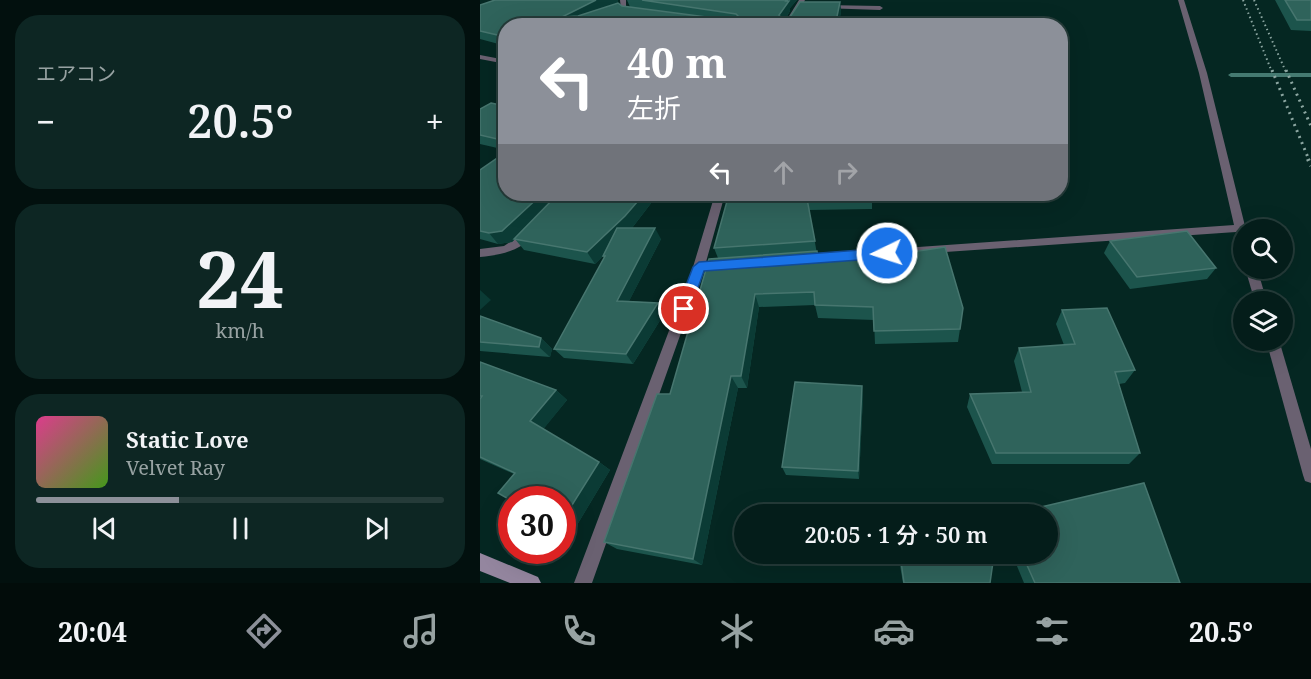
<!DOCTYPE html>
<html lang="ja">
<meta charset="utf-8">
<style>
body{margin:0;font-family:"Noto Serif","Noto Sans JP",serif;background:#0d2623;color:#f1f3f6;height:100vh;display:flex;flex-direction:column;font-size:22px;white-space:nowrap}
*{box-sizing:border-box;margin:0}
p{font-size:20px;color:#97a2a2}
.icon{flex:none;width:33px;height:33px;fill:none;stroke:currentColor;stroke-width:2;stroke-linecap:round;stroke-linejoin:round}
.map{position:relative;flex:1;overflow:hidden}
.side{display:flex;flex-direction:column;gap:15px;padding:15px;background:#02100e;width:480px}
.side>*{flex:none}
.top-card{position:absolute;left:18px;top:18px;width:570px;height:183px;border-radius:24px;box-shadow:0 6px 24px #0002,0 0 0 2px #253b39;background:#8c9099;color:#fff;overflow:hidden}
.fabs{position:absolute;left:753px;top:219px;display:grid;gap:12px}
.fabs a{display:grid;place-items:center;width:60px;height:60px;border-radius:50%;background:#041d1a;box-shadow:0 6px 24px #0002,0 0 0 2px #253b39;font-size:30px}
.speed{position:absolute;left:18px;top:486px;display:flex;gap:12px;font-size:30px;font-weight:700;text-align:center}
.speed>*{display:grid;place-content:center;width:78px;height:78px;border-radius:50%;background:#041d1a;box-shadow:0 6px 24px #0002,0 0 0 2px #253b39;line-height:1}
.speed .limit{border:9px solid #d22;background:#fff;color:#111}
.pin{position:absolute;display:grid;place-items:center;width:51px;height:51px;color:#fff;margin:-26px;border:3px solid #fff;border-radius:50%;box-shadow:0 2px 6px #0007}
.me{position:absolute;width:66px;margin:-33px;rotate:266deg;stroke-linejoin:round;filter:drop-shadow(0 0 4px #0008)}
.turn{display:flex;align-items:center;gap:21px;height:126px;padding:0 30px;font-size:27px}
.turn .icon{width:78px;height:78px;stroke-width:2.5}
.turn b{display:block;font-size:42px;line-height:51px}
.lanes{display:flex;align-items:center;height:57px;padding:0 30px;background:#0003;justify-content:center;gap:30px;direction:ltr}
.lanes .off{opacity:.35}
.big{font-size:45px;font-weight:600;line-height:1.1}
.side .widget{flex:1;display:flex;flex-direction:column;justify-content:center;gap:9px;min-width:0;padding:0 21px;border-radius:24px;background:#0d2623}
.side .dial{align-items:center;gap:0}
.dial b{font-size:78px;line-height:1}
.song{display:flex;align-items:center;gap:18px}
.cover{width:72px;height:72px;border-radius:9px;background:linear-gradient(135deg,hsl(330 70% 55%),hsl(100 70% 35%))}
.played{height:6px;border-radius:3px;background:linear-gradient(90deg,#8c9099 35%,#253b39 35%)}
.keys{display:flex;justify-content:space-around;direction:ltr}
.heat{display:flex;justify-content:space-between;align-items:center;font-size:33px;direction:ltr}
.trip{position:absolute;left:254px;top:504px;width:324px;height:60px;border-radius:30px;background:#041d1a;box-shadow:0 6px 24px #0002,0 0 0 2px #253b39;font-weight:600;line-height:60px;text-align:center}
.dock{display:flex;height:96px;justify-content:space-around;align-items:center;background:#020c0a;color:#97a2a2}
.dock .icon{width:42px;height:42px}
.dock .on{color:#8c9099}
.dock b{font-size:27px;color:#f1f3f6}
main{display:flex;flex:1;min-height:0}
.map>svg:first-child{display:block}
</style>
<main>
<section class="side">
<div class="widget"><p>エアコン</p>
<div class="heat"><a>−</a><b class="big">20.5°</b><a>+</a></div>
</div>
<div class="widget dial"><b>24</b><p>km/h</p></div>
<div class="widget">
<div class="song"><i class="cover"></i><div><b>Static Love</b><p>Velvet Ray</p></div></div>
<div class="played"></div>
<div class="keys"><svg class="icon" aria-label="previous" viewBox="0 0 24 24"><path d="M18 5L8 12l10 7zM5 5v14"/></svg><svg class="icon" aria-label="pause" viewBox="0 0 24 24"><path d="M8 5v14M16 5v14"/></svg><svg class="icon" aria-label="next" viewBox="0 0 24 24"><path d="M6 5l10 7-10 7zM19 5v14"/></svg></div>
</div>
</section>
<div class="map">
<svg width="831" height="583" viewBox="0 0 831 583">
<rect width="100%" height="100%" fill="#052722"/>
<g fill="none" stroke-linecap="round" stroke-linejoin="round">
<path fill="#457a71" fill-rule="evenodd" d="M831,73V77H751L748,75L751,73Z"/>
<g fill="#6a6171" fill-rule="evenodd">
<path d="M140,0H146V7L157,11V13L141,9Z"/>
<path d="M319,0H325L310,26H303Z"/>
<path d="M698,0H704L727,73L766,230H764V246L759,242L756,232L320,262L318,259L320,256L324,255L754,225L719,73Z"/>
<path d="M344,5L400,6L403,8L400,10L342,8Z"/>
<path d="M0,55L26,60V64L0,59Z"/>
<path d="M235,194H245L226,262L243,261L249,265L243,269L223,271L112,583H94L213,267Z"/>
<path d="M50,229L55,233L54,236C38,251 22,255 0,257V249L24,246Z"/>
<path d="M765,268H777L787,302H775Z"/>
<path d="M786,340H799L831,449V483L825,481L823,475Z"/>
</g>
<path fill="#94869f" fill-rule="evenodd" d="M0,553L58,577L61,583H30L0,571Z"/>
<g stroke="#8da7a2" stroke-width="2" stroke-dasharray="1.5 3" stroke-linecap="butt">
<path d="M763,0L792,72"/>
<path d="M774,0L806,72"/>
</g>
<g stroke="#8da7a2" stroke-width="3" stroke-dasharray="2 4.5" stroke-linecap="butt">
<path d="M792,70L829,160"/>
<path d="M806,70L831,126"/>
</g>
<path stroke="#8da7a2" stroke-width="4" stroke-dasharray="2 5" stroke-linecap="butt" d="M828,159L831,166"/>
</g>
<g fill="#1c544c">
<path d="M15,0H138V3L142,6L150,7L147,0H317L310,8V11L306,18L310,17L360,2L361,12L358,26H26V46L0,39V5Z"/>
<path d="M795,0H831V31L811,30Z"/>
<path d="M26,106V150L0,144V109Z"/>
<path d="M0,170L26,194H177L172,202L152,228L181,239L149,301L178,303L184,314L153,364L84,358L74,349L124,258L123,256L115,264L44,250L35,239L32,242L18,244L0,239Z"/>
<path d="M249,194H392V209L329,210L338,259L480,329L478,342L395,344L394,320L338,318L335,305L279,307L267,388H258L222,565L137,549L124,542L190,394L238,258L234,248Z"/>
<path d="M630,241L736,268L727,279L650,289L624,253Z"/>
<path d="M582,310L655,370L645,383L639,384L660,453L649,464H512L487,407L490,394L542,392L534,361L539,348L584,345L576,324Z"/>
<path d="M0,316L61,338L72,349L70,357L0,351Z"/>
<path d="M0,362L76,390L87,400L63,429L119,462L130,470L91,535L82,531V500L34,474L0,459Z"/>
<path d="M383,396L379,479L306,475L302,467Z"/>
<path d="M418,554H501L510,583H423Z"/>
<path d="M532,554H567L700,583H544Z"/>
</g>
<g fill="#0b3b35">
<path d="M116,0H138V5L89,26L82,17Z"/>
<path d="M307,0H317L310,8V11L301,25L299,15Z"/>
<path d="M360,2L361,12L358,26H355Z"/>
<path d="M62,194H82L32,242L18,244L9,233Z"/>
<path d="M164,194H177L172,202L152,228L115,264L107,252Z"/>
<path d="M175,228L181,239L144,311L137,301Z"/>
<path d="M0,290L11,300L0,310Z"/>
<path d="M275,294L279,307L267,388L261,376Z"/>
<path d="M178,303L184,314L153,364L146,354Z"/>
<path d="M61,338L72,349L70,357L59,347Z"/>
<path d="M251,376L258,388L222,565L213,559Z"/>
<path d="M382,386L383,396L379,479L378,471Z"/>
<path d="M76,390L87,400L62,431L50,421Z"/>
<path d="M119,462L130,470L91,535L82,531V521Z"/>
</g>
<g fill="#2f635b" stroke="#47766f" stroke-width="1.5">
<path d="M15,0H116L82,17L98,16L138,3L142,6L234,18H256L258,16L256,14L162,0H307L306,1H309L299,15L301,18L310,17L320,2H360L355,26H26V37L0,31V5Z"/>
<path d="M805,0H831V20H817Z"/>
<path d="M11,103L26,106V141L0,135V109Z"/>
<path d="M26,152V194H62L22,231L9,233L0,231V170Z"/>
<path d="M78,194H164L145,216L107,252L34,239Z"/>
<path d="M249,194H391V198L327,199L335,241L234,248Z"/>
<path d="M137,228H175L137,301L178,303L146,354L74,349L125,256H123Z"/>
<path d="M707,231L736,268L657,277L630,241Z"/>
<path d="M465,247L483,308L480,329L394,331L393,307L335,305L334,292L275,294L261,376H251L213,559L124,542L177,394H190L229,259L337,251L338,259H385Z"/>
<path d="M627,308L655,370L635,372L660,453H516L490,394L551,392L539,348L595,344L582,310Z"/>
<path d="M0,316L61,338L59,347L0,342Z"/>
<path d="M0,362L76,390L50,421L119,462L82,521V500H32V501L18,493L35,473L0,457V399L2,396H0Z"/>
<path d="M315,382L382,386L378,471L302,467Z"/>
<path d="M664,483L700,583H555L542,554H567V514H531Z"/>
<path d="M420,554H501L514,555L510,583H424Z"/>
</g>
<path fill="#1a73e8" stroke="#114b97" stroke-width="1.5" d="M407,248L413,253L407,258L224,271L209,313H199L197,309L213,267L219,262Z"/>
</svg>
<div class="fabs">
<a><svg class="icon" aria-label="search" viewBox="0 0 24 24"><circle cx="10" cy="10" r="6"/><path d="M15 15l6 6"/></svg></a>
<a><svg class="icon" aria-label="layers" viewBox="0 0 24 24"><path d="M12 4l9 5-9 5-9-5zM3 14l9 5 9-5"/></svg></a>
</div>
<div class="speed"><div class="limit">30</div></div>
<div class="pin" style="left:204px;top:309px;background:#d93025"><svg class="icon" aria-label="arrive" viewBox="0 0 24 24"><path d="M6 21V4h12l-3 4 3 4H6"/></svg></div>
<svg class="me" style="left:407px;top:253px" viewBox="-20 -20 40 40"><circle r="17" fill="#1a73e8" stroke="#fff" stroke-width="3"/><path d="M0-11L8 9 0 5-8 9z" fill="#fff"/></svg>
<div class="trip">20:05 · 1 分 · 50 m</div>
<div class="top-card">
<div class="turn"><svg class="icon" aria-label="left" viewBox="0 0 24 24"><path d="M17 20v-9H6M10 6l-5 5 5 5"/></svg><div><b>40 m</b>左折</div></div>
<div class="lanes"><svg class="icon" aria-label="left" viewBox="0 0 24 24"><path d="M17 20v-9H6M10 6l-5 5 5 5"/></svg><svg class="icon off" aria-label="ahead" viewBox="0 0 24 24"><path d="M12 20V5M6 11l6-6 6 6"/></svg><svg class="icon off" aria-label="right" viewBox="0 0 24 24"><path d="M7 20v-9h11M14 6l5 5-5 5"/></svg></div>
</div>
</div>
</main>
<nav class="dock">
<b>20:04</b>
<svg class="icon on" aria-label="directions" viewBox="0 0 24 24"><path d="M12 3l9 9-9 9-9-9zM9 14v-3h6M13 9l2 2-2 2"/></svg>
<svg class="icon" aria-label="music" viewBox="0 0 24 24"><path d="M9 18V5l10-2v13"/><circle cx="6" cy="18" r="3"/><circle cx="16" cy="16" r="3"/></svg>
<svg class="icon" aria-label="phone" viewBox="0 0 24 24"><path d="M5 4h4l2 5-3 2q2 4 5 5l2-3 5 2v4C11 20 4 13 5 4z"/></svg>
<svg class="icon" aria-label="climate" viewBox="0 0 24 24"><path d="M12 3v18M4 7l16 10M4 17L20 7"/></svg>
<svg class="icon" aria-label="car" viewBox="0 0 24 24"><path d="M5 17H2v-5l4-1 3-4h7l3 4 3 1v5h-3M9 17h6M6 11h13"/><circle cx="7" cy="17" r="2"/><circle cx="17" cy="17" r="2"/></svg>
<svg class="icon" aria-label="filters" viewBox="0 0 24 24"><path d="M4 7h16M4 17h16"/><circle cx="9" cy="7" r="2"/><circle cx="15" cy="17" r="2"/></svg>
<b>20.5°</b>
</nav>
